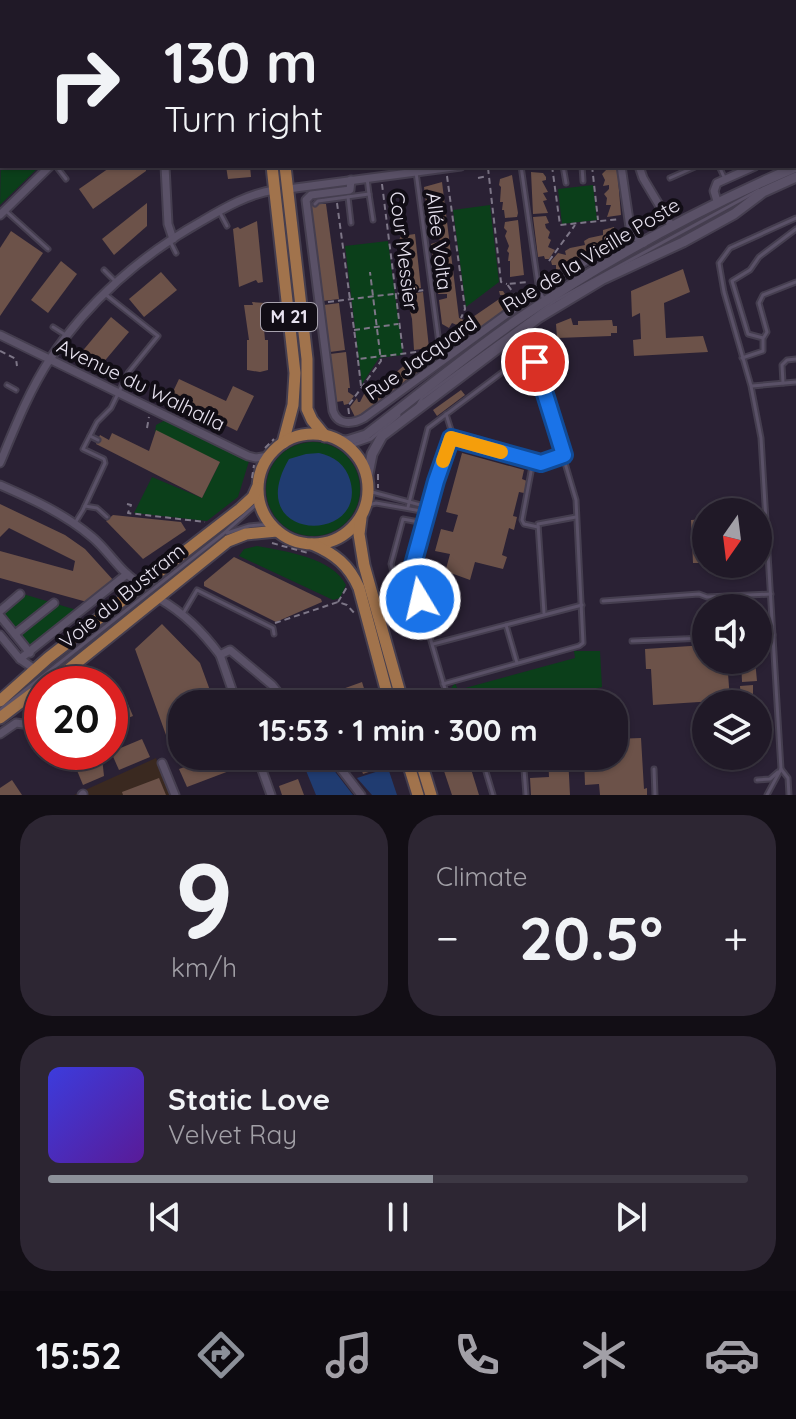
<!DOCTYPE html>
<meta charset="utf-8">
<style>
body{margin:0;font-family:Quicksand,sans-serif;background:#2d2633;color:#f1f3f6;height:100vh;display:flex;flex-direction:column;font-size:30px;white-space:nowrap}
*{box-sizing:border-box;margin:0}
p{font-size:26px;color:#a2a0a7}
.icon{flex:none;width:44px;height:44px;fill:none;stroke:currentColor;stroke-width:2;stroke-linecap:round;stroke-linejoin:round}
.map{position:relative;height:795px;overflow:hidden}
.side{display:flex;flex-direction:column;gap:20px;padding:20px;background:#120e15;flex:1}
.side>*{flex:none}
.top-card{position:absolute;left:0px;top:0px;width:796px;height:168px;box-shadow:0 2px 6px #0004,0 0 0 2px #3d3844;background:#201927;color:#f1f3f6;overflow:hidden}
.needle{width:52px;rotate:194deg}
.controls{position:absolute;left:692px;top:498px;display:grid;gap:16px}
.controls a{display:grid;place-items:center;width:80px;height:80px;border-radius:50%;background:#201927;box-shadow:0 2px 6px #0004,0 0 0 2px #3d3844;font-size:40px}
.speed{position:absolute;left:24px;top:666px;display:flex;gap:16px;font-size:40px;font-weight:700;text-align:center}
.speed>*{display:grid;place-content:center;width:104px;height:104px;border-radius:50%;background:#201927;box-shadow:0 2px 6px #0004,0 0 0 2px #3d3844;line-height:1}
.speed .limit{border:12px solid #d22;background:#fff;color:#111}
.pin{position:absolute;display:grid;place-items:center;width:68px;height:68px;color:#fff;margin:-34px;border:4px solid #fff;border-radius:50%;box-shadow:0 2px 8px #0007}
.me{position:absolute;width:88px;margin:-44px;rotate:351deg;stroke-linejoin:round;filter:drop-shadow(0 0 6px #0008)}
.turn{display:flex;align-items:center;gap:28px;height:168px;padding:0 32px;font-size:36px}
.turn .icon{width:104px;height:104px;stroke-width:2.5}
.turn b{display:block;font-size:56px;line-height:68px}
.big{font-size:60px;font-weight:800;line-height:1.1}
.side .widget{flex:1;display:flex;flex-direction:column;justify-content:center;gap:12px;min-width:0;padding:0 28px;border-radius:32px;background:#2d2633}
.side .dial{align-items:center;gap:0}
.dial b{font-size:104px;line-height:1}
.song{display:flex;align-items:center;gap:24px}
.cover{width:96px;height:96px;border-radius:12px;background:linear-gradient(135deg,hsl(240 70% 55%),hsl(270 70% 35%))}
.played{height:8px;border-radius:4px;background:linear-gradient(90deg,#8c9099 55%,#3d3844 55%)}
.keys{display:flex;justify-content:space-around;direction:ltr}
.heat{display:flex;justify-content:space-between;align-items:center;font-size:44px;direction:ltr}
.side .tiles{flex:1;display:grid;gap:20px;grid-template-columns:1fr 1fr}
.widget:last-child{grid-column:span 2}
.trip{position:absolute;left:168px;top:690px;width:460px;height:80px;border-radius:32px;background:#201927;box-shadow:0 2px 6px #0004,0 0 0 2px #3d3844;font-weight:800;line-height:80px;text-align:center}
.menu{display:flex;height:128px;justify-content:space-around;align-items:center;background:#0d0a10;color:#a2a0a7}
.menu .icon{width:56px;height:56px}
.menu .active{color:#8c9099}
.menu b{font-size:36px;color:#f1f3f6}
.map>svg:first-child{display:block}
</style>
<div class="map">
<svg width="796" height="795" viewBox="0 0 796 795">
<rect width="100%" height="100%" fill="#2a2134"/>
<path fill="#3a2920" d="M156,758L170,795H74Z"/>
<g fill="#0b3f1a">
<path d="M2,109V166H40L0,205Z"/>
<path d="M593,185L597,220L562,224L558,189Z"/>
<path d="M490,205L499,282L466,307L453,210Z"/>
<path d="M388,241L403,355L379,358L362,384L345,246Z"/>
<path d="M171,417L249,461L238,497L207,521L134,513L152,477L202,498L220,462L155,432L156,425Z"/>
<circle cx="313" cy="489" r="47"/>
<path d="M257,546C285,551 333,558 346,585L340,598L333,600L239,556L244,549Z"/>
<path d="M23,594L80,611L31,648L1,613Z"/>
<path d="M574,651H600L602,687L537,704H447L449,691L455,683L458,690L575,658Z"/>
</g>
<g fill="#203c71">
<path d="M319,453C334,456 346,465 350,480C369,545 240,543 289,459L306,454Z"/>
<path d="M300,756H323L353,795H316Z"/>
<path d="M388,768L397,795H372L357,778Z"/>
</g>
<g fill="none" stroke-linecap="round" stroke-linejoin="round">
<g stroke="#203c71" stroke-width="3">
<path d="M65,2L66,0"/>
<path d="M0,96L2,94"/>
</g>
</g>
<g fill="#6c5249">
<path d="M112,166H146V171L93,209L79,189Z"/>
<path d="M226,166H250L251,177L228,179Z"/>
<path d="M607,166H617L621,215L607,217L611,205H606L607,198L604,194L609,189V185L603,186L605,180L602,174L607,169Z"/>
<path d="M531,172L543,173L546,177V180L542,181L548,192L543,193L547,200L543,201L548,213L533,214Z"/>
<path d="M512,175L518,213L517,217L505,218L504,210H502L503,202H500L501,187L499,185L500,179Z"/>
<path d="M442,182L459,318L467,321L505,295H500L499,291H503L512,305L468,337L462,334L464,328L452,323L449,328L442,324L439,300L447,298V294H438L431,244L440,241L439,238L430,237L424,187Z"/>
<path d="M147,203V226L114,255L102,239Z"/>
<path d="M310,204H326L339,299L323,301Z"/>
<path d="M546,216L549,223L545,224L546,228L550,232L548,238L551,240L548,247L555,250L549,259H545L544,256L538,257L533,217Z"/>
<path d="M518,220L524,275L510,277V261H508L509,253L507,251L509,246L505,236L507,231L504,228L505,222Z"/>
<path d="M257,221L263,282L258,283L256,280L239,287L233,229L238,227L240,229Z"/>
<path d="M614,227L616,238L605,246L556,271V265H552L551,261L558,253L566,255L565,251L570,248L585,245L584,241L589,238L603,235V230Z"/>
<path d="M11,231L43,253L0,316V248Z"/>
<path d="M415,234L421,288L406,290V274L404,275L405,269L402,264L405,260L399,240L401,236Z"/>
<path d="M61,261L77,274L48,313L31,300Z"/>
<path d="M683,269L690,292L664,303L666,338L703,336L708,352L634,356L633,340L641,339L640,313L632,317L631,291Z"/>
<path d="M161,272L177,290L144,317L129,299Z"/>
<path d="M423,292L429,348L414,350L412,319L407,299L409,294Z"/>
<path d="M252,302L265,303L267,329H264L265,340H268V370L260,372L247,370V340H249L244,305H253Z"/>
<path d="M339,303L345,350L330,352L324,305Z"/>
<path d="M111,317L129,332L102,364L80,354Z"/>
<path d="M571,318L573,325H578V321L612,320L613,326H617V333H611V336L557,338L556,324Z"/>
<path d="M346,352L350,388H348V392L354,396L348,404L344,405L343,401L336,402L330,354Z"/>
<path d="M423,357L421,371L414,378L408,382L406,380L392,394L384,396L370,410L355,417L350,407L357,398L358,402H360L364,394L384,383L408,362Z"/>
<path d="M179,379L226,401L233,386L254,396L237,431L170,398Z"/>
<path d="M461,390L465,395L437,416L433,410Z"/>
<path d="M156,430L220,462L202,498L96,444L100,435L109,440L112,433L149,451Z"/>
<path d="M462,453L524,470L522,479L527,481L524,493L519,492L513,516L517,517L514,530L509,528L502,555L507,557L503,569L475,562L470,580L448,572L446,569L450,554L435,551L441,529L453,532L458,515L446,512Z"/>
<path d="M0,504L65,535L85,549L114,581L87,602L0,578V551L73,571L75,561L9,528L0,537Z"/>
<path d="M113,515L181,522L186,530L143,559L106,521Z"/>
<path d="M706,519V563H693L691,520Z"/>
<path d="M234,557L321,599L322,602L276,622L204,586V582Z"/>
<path d="M162,624L200,663L215,704H182V729L166,735L135,649Z"/>
<path d="M706,645V660H727L730,700L653,705L651,669H646L645,649Z"/>
<path d="M741,660H755L757,681L742,682Z"/>
<path d="M362,682L369,704H341L337,691Z"/>
<path d="M753,685V704H741L740,686Z"/>
<path d="M125,697L133,716L110,725V703Z"/>
<path d="M641,738L644,789L647,788V795H600L599,784L585,785L584,756H614V739Z"/>
<path d="M142,739L150,757L119,770L111,752Z"/>
<path d="M214,756H242L245,765L187,787L179,769Z"/>
<path d="M267,756H289L292,764L273,772Z"/>
<path d="M357,756H386L389,765L363,774Z"/>
<path d="M439,756H467L479,795H452Z"/>
<path d="M548,756H568L570,795H531L530,778L549,777Z"/>
<path d="M102,757L104,776L83,785L76,768Z"/>
<path d="M159,778L166,795H123L122,792Z"/>
<path d="M298,779L304,795H282L279,786Z"/>
<path d="M12,780L22,795H0V788Z"/>
</g>
<g fill="none" stroke-linecap="round" stroke-linejoin="round">
<g stroke="#453e4f" stroke-width="7">
<g id="lane">
<path d="M432,0L436,2"/>
<path d="M0,75L2,76"/>
<path d="M56,166L66,179"/>
<path d="M521,166L539,291L544,299"/>
<path d="M563,166L566,183"/>
<path d="M582,166L583,181"/>
<path d="M719,166L724,177"/>
<path d="M416,172L441,358"/>
<path d="M670,178L697,166"/>
<path d="M369,194L373,220"/>
<path d="M348,197L351,223"/>
<path d="M315,204L318,201L369,194L367,178"/>
<path d="M219,211L227,226"/>
<path d="M7,212L48,249"/>
<path d="M170,241L176,253"/>
<path d="M104,270L114,280"/>
<path d="M53,327L64,334"/>
<path d="M764,337L767,332L759,303L763,295L796,282"/>
<path d="M742,358L763,351V338L748,334L732,281L750,270L759,257L796,229"/>
<path d="M783,383L782,365L787,360L796,359"/>
<path d="M7,385L16,390"/>
<path d="M752,386L796,382"/>
<path d="M418,405L422,398L555,301L759,190"/>
<path d="M90,436L98,440"/>
<path d="M451,438L537,462L564,455"/>
<path d="M348,447L371,439L399,415"/>
<path d="M533,461L522,520L524,524L538,527"/>
<path d="M368,486L372,492L428,507"/>
<path d="M85,506L97,508L107,517"/>
<path d="M365,506L376,503L427,512"/>
<path d="M408,507L428,428L525,355"/>
<path d="M75,523L83,510L105,463L104,459L83,449L97,422L111,408L128,373L158,336L105,294"/>
<path d="M424,523L403,519L391,564L394,576L411,572L436,481L452,433L446,414"/>
<path d="M227,533L249,526L270,524"/>
<path d="M411,572L445,689L443,704"/>
<path d="M603,601L699,594L707,597L771,594"/>
<path d="M184,612L197,590L273,628L274,634"/>
<path d="M544,613L538,524L576,517"/>
<path d="M506,625L517,663"/>
<path d="M758,635H773"/>
<path d="M632,641L706,638"/>
<path d="M433,644L582,605"/>
<path d="M443,684L579,646L583,643L576,500L535,362L539,349L527,332"/>
<path d="M0,710L223,534L259,502"/>
<path d="M523,756L526,795"/>
<path d="M484,765L493,795"/>
<path d="M654,769L655,795"/>
<path d="M781,769L788,778L789,795"/>
<path d="M757,780L770,779L778,772"/>
<path d="M767,795L781,769L761,438L751,386L724,292L719,263L730,248L796,218"/>
</g>
</g>
<g stroke="#453e4f" stroke-width="11">
<g id="street">
<path d="M5,0L7,2"/>
<path d="M157,0V2"/>
<path d="M588,0L589,2"/>
<path d="M56,2L57,0"/>
<path d="M451,2V0"/>
<path d="M729,2L732,0"/>
<path d="M0,84L2,83"/>
<path d="M794,149L796,148"/>
<path d="M165,166L168,224L173,239"/>
<path d="M621,166L631,234"/>
<path d="M639,166L643,178L671,225"/>
<path d="M351,180L350,190L311,195L306,200L333,411C338,426 353,424 364,418L552,281L631,234L644,243"/>
<path d="M288,189L461,166"/>
<path d="M717,201L714,191L717,183L755,166"/>
<path d="M0,215L50,166"/>
<path d="M0,335L248,456L256,458L269,456"/>
<path d="M0,463C15,427 29,391 50,359C88,301 143,254 202,221C224,208 250,193 275,190"/>
<path d="M0,485C32,499 65,514 92,537C109,551 121,574 141,584"/>
<path d="M158,598C184,613 202,631 220,655L230,650L272,685L287,704"/>
<path d="M0,611L20,594"/>
<path d="M0,616L30,653"/>
<path d="M15,634L54,603"/>
<path d="M0,635L20,659L36,670"/>
<path d="M220,655L237,704"/>
<path d="M20,659L127,574"/>
<path d="M0,734L16,723L23,724"/>
<path d="M257,756L271,795"/>
<path d="M331,756L361,795"/>
<path d="M162,763L175,795"/>
<path d="M82,795L83,794"/>
</g>
</g>
<g stroke="#453e4f" stroke-width="13">
<g id="secondary">
<path d="M337,440L347,441L366,435C416,397 465,356 517,320C605,260 698,209 796,167"/>
<path d="M367,479L372,454L382,436L538,318L603,279L683,242L734,214L763,192L796,177"/>
</g>
</g>
<g stroke="#453e4f" stroke-width="15">
<g id="primary">
<path d="M270,2V0"/>
<path d="M284,2V0"/>
<path d="M272,166L295,373L293,405L283,443"/>
<path d="M285,166L307,359V409L312,420L325,436"/>
<circle cx="313" cy="489" r="55"/>
<path d="M361,518L359,534L364,565L403,704"/>
<path d="M312,544C335,554 349,565 359,588L390,704"/>
<path d="M46,684L69,669L228,541L246,534L277,531"/>
<path d="M0,701L48,658L240,509L253,497L257,488"/>
<path d="M0,718L42,686"/>
<path d="M406,756L418,795"/>
<path d="M419,756L431,795"/>
</g>
</g>
<g stroke="#7d7687" stroke-width="2" stroke-dasharray="6 4" stroke-linecap="butt">
<path d="M522,0V2"/>
<path d="M532,0L535,2"/>
<path d="M74,2L75,0"/>
<path d="M495,2L501,0"/>
<path d="M0,102L2,101"/>
<path d="M552,166L560,225L620,219"/>
<path d="M592,166L598,220"/>
<path d="M488,168L501,282L507,284"/>
<path d="M447,176L465,309L461,318"/>
<path d="M478,178L487,176"/>
<path d="M382,184L403,352"/>
<path d="M337,203L358,359L434,350"/>
<path d="M549,261L575,225"/>
<path d="M517,298L507,284L528,282"/>
<path d="M328,302L425,290"/>
<path d="M354,330L398,324"/>
<path d="M449,345L458,326"/>
<path d="M0,351L16,359L17,366"/>
<path d="M358,360L361,386"/>
<path d="M349,414L348,406L381,361L370,272"/>
<path d="M147,428L149,417"/>
<path d="M265,448L274,439"/>
<path d="M378,474V488"/>
<path d="M252,478L254,465"/>
<path d="M127,504L131,505L128,513L205,522"/>
<path d="M272,543L308,553"/>
<path d="M338,602L347,587"/>
<path d="M275,623L338,602L347,605L356,615"/>
</g>
<use href="#lane" stroke="#5a5167" stroke-width="3"/>
<use href="#street" stroke="#5a5167" stroke-width="7"/>
<use href="#secondary" stroke="#5a5167" stroke-width="9"/>
<use href="#primary" stroke="#a1734c" stroke-width="11"/>
</g>
<g fill="none" stroke-linecap="round" stroke-linejoin="round">
<g stroke="#114b97" stroke-width="20">
<path id="route" d="M420,599L411,572L436,481L451,438L541,463L564,455L535,362"/>
</g>
<use href="#route" stroke="#1a73e8" stroke-width="14"/>
<path stroke="#f59e0b" stroke-width="14" d="M443,461L451,438L501,452"/>
</g>
<g text-anchor="middle" stroke-width="8" stroke-linejoin="round" paint-order="stroke">
<rect fill="#110d15" stroke="#a7a2ae" stroke-width="2" x="261" y="303" width="56" height="28" rx="6"/>
<g font-size="18" font-weight="bold" fill="#e7e2ef">
<text x="289" y="323">M 21</text>
</g>
<g font-size="20" fill="#e7e2ef" stroke="#110d15">
<text transform="translate(439 241) rotate(83)" y="7">Allée Volta</text>
<text transform="translate(404 251) rotate(83)" y="7">Cour Messier</text>
<text transform="translate(591 255) rotate(-31)" y="7">Rue de la Vieille Poste</text>
<text transform="translate(421 358) rotate(-35)" y="7">Rue Jacquard</text>
<text transform="translate(141 385) rotate(26)" y="7">Avenue du Walhalla</text>
<text transform="translate(122 596) rotate(-39)" y="7">Voie du Bustram</text>
</g>
</g>
</svg>
<div class="controls">
<a><svg class="needle" viewBox="-14 -14 28 28"><path d="M0-13l5 13h-10z" fill="#e53935"/><path d="M0 13l5-13h-10z" fill="#a2a0a7"/></svg></a>
<a><svg class="icon" aria-label="sound" viewBox="0 0 24 24"><path d="M4 9h4l5-4v14l-5-4H4zM17 9q2 3 0 6"/></svg></a>
<a><svg class="icon" aria-label="layers" viewBox="0 0 24 24"><path d="M12 4l9 5-9 5-9-5zM3 14l9 5 9-5"/></svg></a>
</div>
<div class="speed"><div class="limit">20</div></div>
<div class="pin" style="left:535px;top:362px;background:#d93025"><svg class="icon" aria-label="arrive" viewBox="0 0 24 24"><path d="M6 21V4h12l-3 4 3 4H6"/></svg></div>
<svg class="me" style="left:420px;top:599px" viewBox="-20 -20 40 40"><circle r="17" fill="#1a73e8" stroke="#fff" stroke-width="3"/><path d="M0-11L8 9 0 5-8 9z" fill="#fff"/></svg>
<div class="trip">15:53 · 1 min · 300 m</div>
<div class="top-card">
<div class="turn"><svg class="icon" aria-label="right" viewBox="0 0 24 24"><path d="M7 20v-9h11M14 6l5 5-5 5"/></svg><div><b>130 m</b>Turn right</div></div>
</div>
</div>
<section class="side">
<div class="tiles">
<div class="widget dial"><b>9</b><p>km/h</p></div>
<div class="widget"><p>Climate</p>
<div class="heat"><a>−</a><b class="big">20.5°</b><a>+</a></div>
</div>
<div class="widget">
<div class="song"><i class="cover"></i><div><b>Static Love</b><p>Velvet Ray</p></div></div>
<div class="played"></div>
<div class="keys"><svg class="icon" aria-label="previous" viewBox="0 0 24 24"><path d="M18 5L8 12l10 7zM5 5v14"/></svg><svg class="icon" aria-label="pause" viewBox="0 0 24 24"><path d="M8 5v14M16 5v14"/></svg><svg class="icon" aria-label="next" viewBox="0 0 24 24"><path d="M6 5l10 7-10 7zM19 5v14"/></svg></div>
</div>
</div>
</section>
<nav class="menu">
<b>15:52</b>
<svg class="icon active" aria-label="directions" viewBox="0 0 24 24"><path d="M12 3l9 9-9 9-9-9zM9 14v-3h6M13 9l2 2-2 2"/></svg>
<svg class="icon" aria-label="music" viewBox="0 0 24 24"><path d="M9 18V5l10-2v13"/><circle cx="6" cy="18" r="3"/><circle cx="16" cy="16" r="3"/></svg>
<svg class="icon" aria-label="phone" viewBox="0 0 24 24"><path d="M5 4h4l2 5-3 2q2 4 5 5l2-3 5 2v4C11 20 4 13 5 4z"/></svg>
<svg class="icon" aria-label="climate" viewBox="0 0 24 24"><path d="M12 3v18M4 7l16 10M4 17L20 7"/></svg>
<svg class="icon" aria-label="car" viewBox="0 0 24 24"><path d="M5 17H2v-5l4-1 3-4h7l3 4 3 1v5h-3M9 17h6M6 11h13"/><circle cx="7" cy="17" r="2"/><circle cx="17" cy="17" r="2"/></svg>
</nav>
